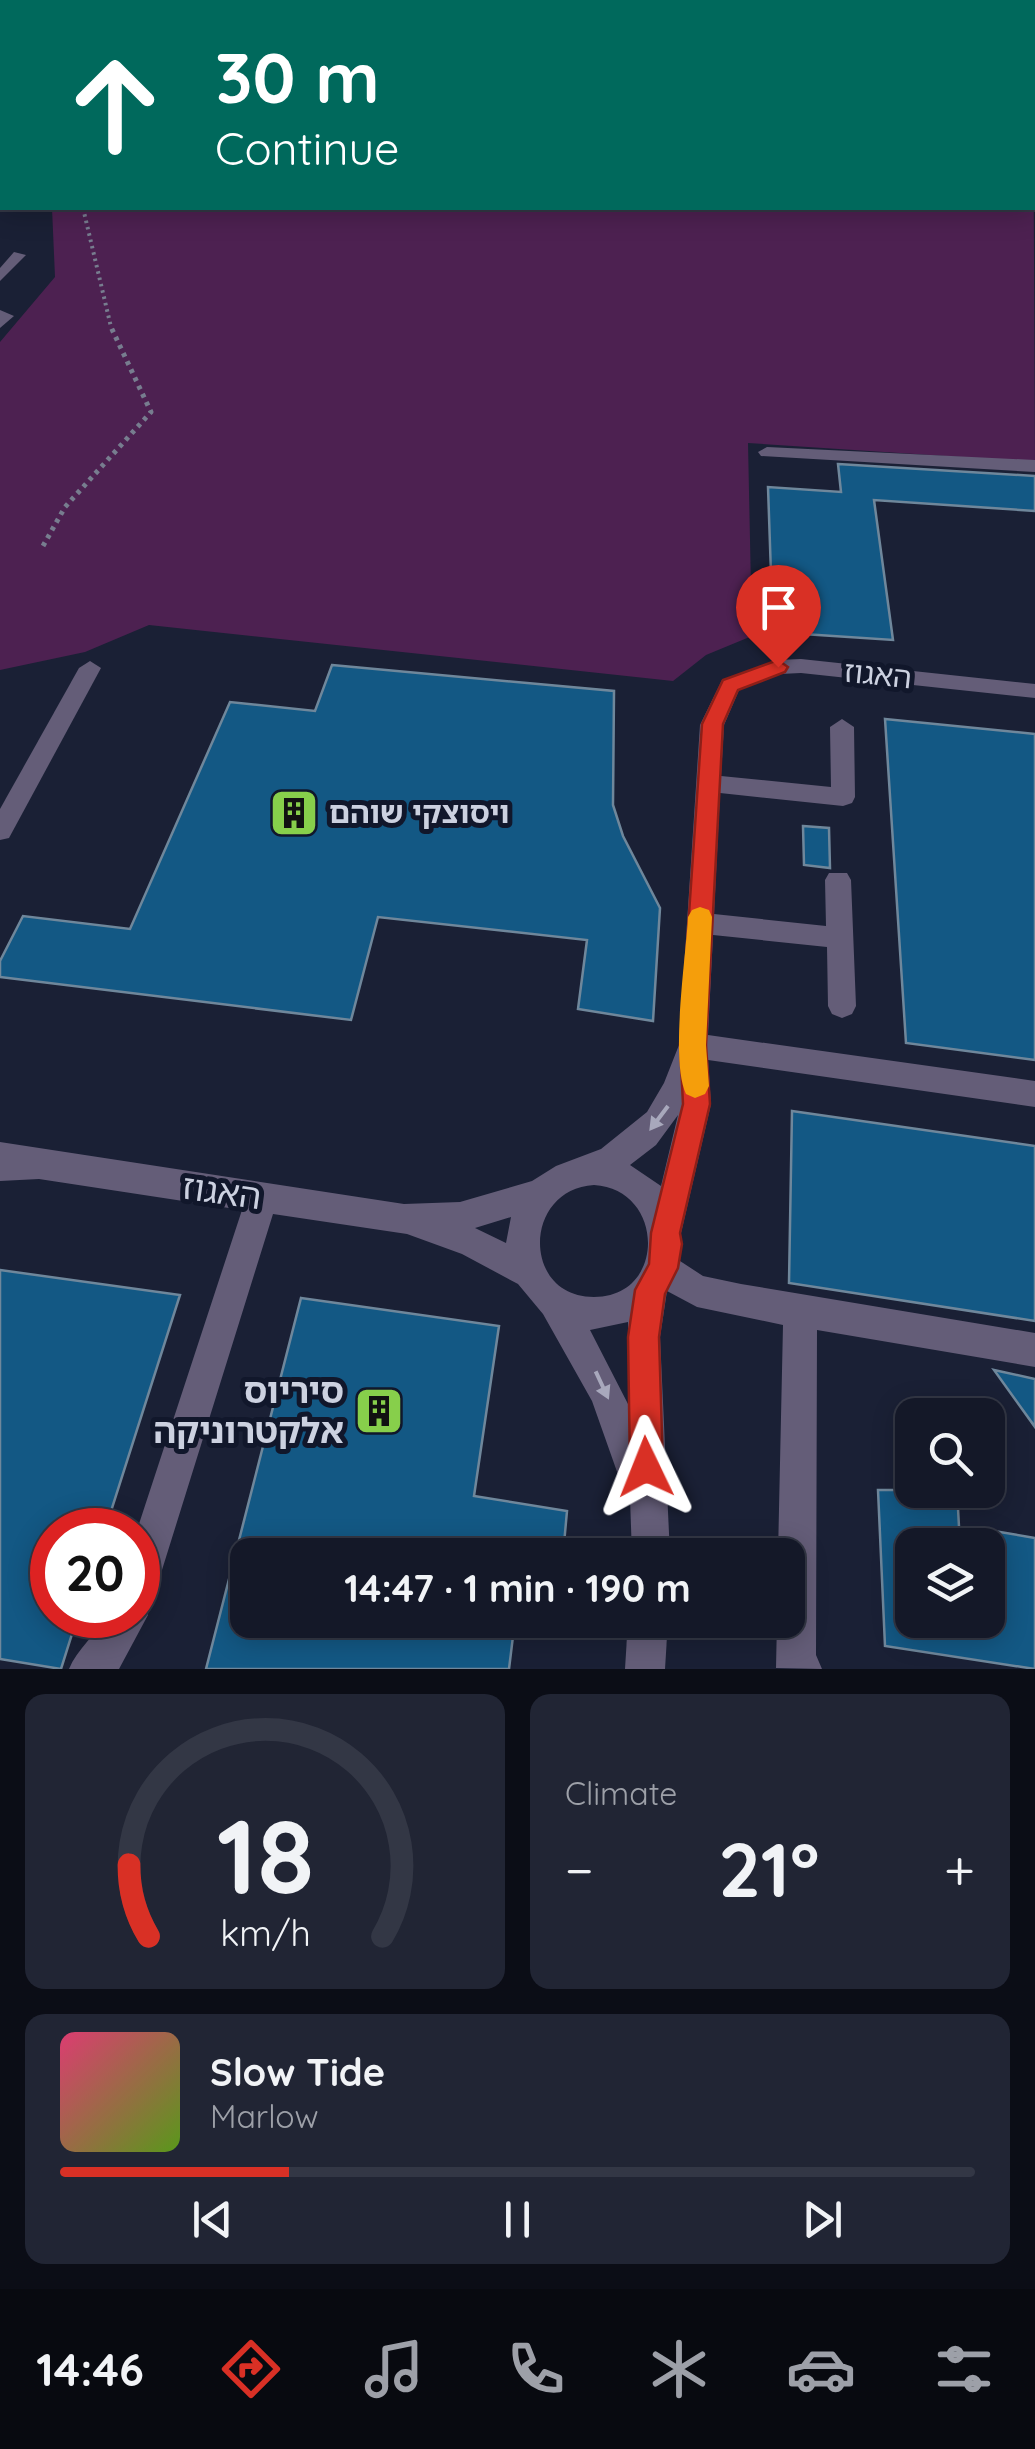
<!DOCTYPE html>
<meta charset="utf-8">
<style>
body{margin:0;font-family:Quicksand,"Noto Sans Hebrew",sans-serif;background:#212534;color:#f1f3f6;height:100vh;display:flex;flex-direction:column;font-size:38px;white-space:nowrap}
*{box-sizing:border-box;margin:0}
p{font-size:32px;color:#9da0a8}
.icon{flex:none;width:55px;height:55px;fill:none;stroke:currentColor;stroke-width:2;stroke-linecap:round;stroke-linejoin:round}
.map{position:relative;height:1669px;overflow:hidden}
.drawer{display:flex;flex-direction:column;gap:25px;padding:25px;background:#0b0d16;flex:1}
.drawer>*{flex:none}
.top-card{position:absolute;left:0px;top:0px;width:1035px;height:210px;box-shadow:0 5px 25px #0003,0 0 0 2px #333745;background:#00695c;color:#fff;overflow:hidden}
.buttons{position:absolute;left:895px;top:1398px;display:grid;gap:20px}
.buttons a{display:grid;place-items:center;width:110px;height:110px;border-radius:20px;background:#141828;box-shadow:0 5px 25px #0003,0 0 0 2px #333745;font-size:50px}
.speed{position:absolute;left:30px;top:1508px;display:flex;gap:20px;font-size:50px;font-weight:700;text-align:center}
.speed>*{display:grid;place-content:center;width:130px;height:130px;border-radius:50%;background:#141828;box-shadow:0 5px 25px #0003,0 0 0 2px #333745;line-height:1}
.speed .limit{border:15px solid #d22;background:#fff;color:#111}
.pin{position:absolute;display:grid;place-items:center;width:85px;height:85px;color:#fff;margin:-102px -42px;border-radius:50% 50% 50% 0;rotate:-45deg;box-shadow:0 0 10px #0007}
.pin .icon{rotate:45deg}
.me{position:absolute;width:110px;margin:-55px;rotate:358deg;stroke-linejoin:round;filter:drop-shadow(0 0 8px #0008)}
.turn{display:flex;align-items:center;gap:35px;height:210px;padding:0 50px;font-size:45px}
.turn .icon{width:130px;height:130px;stroke-width:2.5}
.turn b{display:block;font-size:70px;line-height:85px}
.big{font-size:75px;font-weight:700;line-height:1.1}
.drawer .tile{flex:1;display:flex;flex-direction:column;justify-content:center;gap:15px;min-width:0;padding:0 35px;border-radius:20px;background:#212534}
.drawer .dial{align-items:center;gap:0}
.dial svg{height:260px;overflow:visible;fill:none;stroke:#333745;stroke-width:7;stroke-linecap:round;text-anchor:middle}
.dial text{fill:#f1f3f6;stroke:none}
.song{display:flex;align-items:center;gap:30px}
.cover{width:120px;height:120px;border-radius:15px;background:linear-gradient(135deg,hsl(340 70% 55%),hsl(90 70% 35%))}
.played{height:10px;border-radius:5px;background:linear-gradient(90deg,#d93025 25%,#333745 25%)}
.keys{display:flex;justify-content:space-around;direction:ltr}
.heat{display:flex;justify-content:space-between;align-items:center;font-size:55px;direction:ltr}
.drawer .tiles{flex:1;display:grid;gap:25px;grid-template-columns:1fr 1fr}
.tile:last-child{grid-column:span 2}
.trip{position:absolute;left:230px;top:1538px;width:575px;height:100px;border-radius:20px;background:#141828;box-shadow:0 5px 25px #0003,0 0 0 2px #333745;font-weight:700;line-height:100px;text-align:center}
.tabs{display:flex;height:160px;justify-content:space-around;align-items:center;background:#080a10;color:#9da0a8}
.tabs .icon{width:70px;height:70px}
.tabs .current{color:#d93025}
.tabs b{font-size:45px;color:#f1f3f6}
.map>svg:first-child{display:block}
</style>
<div class="map">
<svg width="1035" height="1669" viewBox="0 0 1035 1669">
<rect width="100%" height="100%" fill="#1a2035"/>
<g fill="#4d2151">
<path d="M415,0H1035V28L1032,2Z"/>
<path d="M1033,55L1035,462L748,443L752,636L706,655L673,681L149,625L85,652L0,670V342L55,277L52,208H1032Z"/>
</g>
<g fill="#135884" stroke="#6f879b" stroke-width="2.5">
<path d="M838,464L1035,476V511L874,500L893,640L773,632L768,487L841,492Z"/>
<path d="M332,665L614,691L613,805L623,836L660,908L653,1021L578,1009L587,940L378,917L351,1020L0,977V961L23,916L130,929L230,702L315,711Z"/>
<path d="M885,719L1035,734V1060L906,1043Z"/>
<path d="M803,826L829,828L830,868L804,865Z"/>
<path d="M792,1111L1035,1146V1321L789,1283Z"/>
<path d="M0,1270L180,1295L105,1530H52V1615H78L61,1669L0,1659Z"/>
<path d="M301,1298L499,1326L474,1496L567,1511L563,1555H248V1620H515L509,1669H206Z"/>
<path d="M994,1370L1035,1379V1427Z"/>
<path d="M878,1490H957L960,1545H912V1620H988V1530L1035,1538V1669L885,1646Z"/>
</g>
<g fill="none" stroke-linecap="round" stroke-linejoin="round">
<g stroke="#777d8f" stroke-width="2.5" stroke-dasharray="2.5 4" stroke-linecap="butt">
<path d="M893,0L923,2"/>
<path d="M1000,2L1029,0"/>
</g>
<path stroke="#777d8f" stroke-width="4" stroke-dasharray="2.5 4" stroke-linecap="butt" d="M83,208L111,327"/>
<path stroke="#777d8f" stroke-width="5" stroke-dasharray="4 5" stroke-linecap="butt" d="M43,546L65,507L151,412L110,325"/>
<g fill="#645d78" fill-rule="evenodd">
<path d="M2,142V151L0,152V143Z"/>
<path d="M0,163L2,164V172L0,171Z"/>
<rect x="0" y="188" width="2" height="8"/>
<path d="M14,252L26,255L0,281V268Z"/>
<path d="M0,310L14,316L0,328Z"/>
<path d="M767,447L1035,460V472L761,456L758,452Z"/>
<path d="M801,659L1035,684V698L801,673L780,674L739,690L724,725L721,776L831,787L830,727L842,719L854,727L855,797L852,803L843,806L720,793L714,914L826,926L825,880L829,873H847L851,880L856,1006L852,1014L842,1018L832,1014L828,1006L827,947L713,935L708,1035L1035,1081V1107L708,1060L711,1104L681,1233L680,1261L703,1276L741,1284L1035,1333V1367L817,1330L816,1655L822,1669L776,1668L777,1620H788V1555H778L783,1325L697,1307L667,1291L660,1337L670,1555H632L630,1498L621,1483L592,1401L543,1314L518,1284L462,1254L407,1234L273,1214L157,1586L152,1600L143,1603L148,1615L119,1669H69C77,1649 96,1635 107,1615H138L137,1530L242,1210L39,1179L0,1181V1142L404,1204L460,1202L532,1181L556,1166L601,1149L647,1112L664,1083L679,1045L700,725L722,680L777,660ZM678,1115L661,1186L630,1165L656,1145ZM594,1185C665,1189 667,1297 594,1297C521,1297 523,1189 594,1185ZM511,1217L506,1243L475,1228ZM628,1322V1404L590,1330Z"/>
<path d="M90,661L101,668L9,838L0,840V809L79,668Z"/>
<path d="M628,1620H668L665,1669H625Z"/>
</g>
<g fill="#a797d0" fill-rule="evenodd">
<path d="M0,2H4L2,8H0Z"/>
<path d="M1032,44L1035,45V51H1032Z"/>
</g>
</g>
<defs><path id="oneway-solid" d="M-6-.8H1V-3.2L6.5 0L1 3.2V.8H-6Z" transform="scale(2.5)"/></defs>
<g fill="#a8a8bc">
<use href="#oneway-solid" transform="translate(659 1118) rotate(127)"/>
<use href="#oneway-solid" transform="translate(602 1385) rotate(65)"/>
</g>
<path fill="#d93025" stroke="#8d1f18" stroke-width="2.5" d="M778,660L788,667L785,672L738,690L723,724L706,1045L710,1104L680,1233L682,1244L678,1268L665,1294L659,1337L663,1467L658,1478L646,1483L635,1478L630,1467L628,1337L635,1290L649,1264L651,1233L683,1104L680,1045L702,724L723,680Z"/>
<path fill="#f59e0b" d="M700,907L709,910L712,917L706,1045L709,1086L705,1094L695,1098L686,1094C670,1061 686,957 688,917L692,910Z"/>
<defs>
<g id="building-square" transform="scale(2.5)"><rect x="-9" y="-9" width="18" height="18" rx="4" fill="#87cf4b" stroke="#11172b"/><path d="M-4-6H4V6H1V3H-1V6H-4ZM-2.5-4.3h1.7v1.8h-1.7ZM.8-4.3h1.7v1.8H.8ZM-2.5-1h1.7V.8h-1.7ZM.8-1h1.7V.8H.8Z" fill="#111"/></g>
</defs>
<g fill-rule="evenodd">
<use href="#building-square" x="294" y="813"/>
<use href="#building-square" x="379" y="1411"/>
</g>
<g text-anchor="middle" stroke-width="10" stroke-linejoin="round" paint-order="stroke">
<g font-size="30" fill="#ccd1e0" stroke="#11172b">
<text transform="translate(878 675) rotate(6)" y="10">האגוז</text>
</g>
<g font-size="30" font-weight="bold" fill="#ccd1e0" stroke="#11172b" text-anchor="start">
<text x="329" y="823">ויסוצקי שוהם</text>
</g>
<g font-size="35" fill="#ccd1e0" stroke="#11172b">
<text transform="translate(222 1192) rotate(8)" y="12">האגוז</text>
</g>
<g font-size="35" font-weight="bold" fill="#ccd1e0" stroke="#11172b" text-anchor="end">
<text x="344" y="1403">סיריוס<tspan x="344" dy="40">אלקטרוניקה</tspan></text>
</g>
</g>
</svg>
<div class="buttons">
<a><svg class="icon" aria-label="search" viewBox="0 0 24 24"><circle cx="10" cy="10" r="6"/><path d="M15 15l6 6"/></svg></a>
<a><svg class="icon" aria-label="layers" viewBox="0 0 24 24"><path d="M12 4l9 5-9 5-9-5zM3 14l9 5 9-5"/></svg></a>
</div>
<div class="speed"><div class="limit">20</div></div>
<div class="pin" style="left:778px;top:667px;background:#d93025"><svg class="icon" aria-label="arrive" viewBox="0 0 24 24"><path d="M6 21V4h12l-3 4 3 4H6"/></svg></div>
<svg class="me" style="left:646px;top:1467px" viewBox="-20 -20 40 40"><path d="M0-17L14 15 0 8-14 15z" fill="#d93025" stroke="#fff" stroke-width="4"/></svg>
<div class="trip">14:47 · 1 min · 190 m</div>
<div class="top-card">
<div class="turn"><svg class="icon" aria-label="ahead" viewBox="0 0 24 24"><path d="M12 20V5M6 11l6-6 6 6"/></svg><div><b>30 m</b>Continue</div></div>
</div>
</div>
<section class="drawer">
<div class="tiles">
<div class="tile dial"><svg viewBox="0 0 100 80">
<path d="M14 69A42 42 0 1 1 86 69"/>
<path d="M14 69A42 42 0 0 1 8 47" stroke="#d93025"/>
<text x="50" y="56" font-size="32" font-weight="700">18</text>
<text x="50" y="72" font-size="11">km/h</text>
</svg></div>
<div class="tile"><p>Climate</p>
<div class="heat"><a>−</a><b class="big">21°</b><a>+</a></div>
</div>
<div class="tile">
<div class="song"><i class="cover"></i><div><b>Slow Tide</b><p>Marlow</p></div></div>
<div class="played"></div>
<div class="keys"><svg class="icon" aria-label="previous" viewBox="0 0 24 24"><path d="M18 5L8 12l10 7zM5 5v14"/></svg><svg class="icon" aria-label="pause" viewBox="0 0 24 24"><path d="M8 5v14M16 5v14"/></svg><svg class="icon" aria-label="next" viewBox="0 0 24 24"><path d="M6 5l10 7-10 7zM19 5v14"/></svg></div>
</div>
</div>
</section>
<nav class="tabs">
<b>14:46</b>
<svg class="icon current" aria-label="directions" viewBox="0 0 24 24"><path d="M12 3l9 9-9 9-9-9zM9 14v-3h6M13 9l2 2-2 2"/></svg>
<svg class="icon" aria-label="music" viewBox="0 0 24 24"><path d="M9 18V5l10-2v13"/><circle cx="6" cy="18" r="3"/><circle cx="16" cy="16" r="3"/></svg>
<svg class="icon" aria-label="phone" viewBox="0 0 24 24"><path d="M5 4h4l2 5-3 2q2 4 5 5l2-3 5 2v4C11 20 4 13 5 4z"/></svg>
<svg class="icon" aria-label="climate" viewBox="0 0 24 24"><path d="M12 3v18M4 7l16 10M4 17L20 7"/></svg>
<svg class="icon" aria-label="car" viewBox="0 0 24 24"><path d="M5 17H2v-5l4-1 3-4h7l3 4 3 1v5h-3M9 17h6M6 11h13"/><circle cx="7" cy="17" r="2"/><circle cx="17" cy="17" r="2"/></svg>
<svg class="icon" aria-label="filters" viewBox="0 0 24 24"><path d="M4 7h16M4 17h16"/><circle cx="9" cy="7" r="2"/><circle cx="15" cy="17" r="2"/></svg>
</nav>
